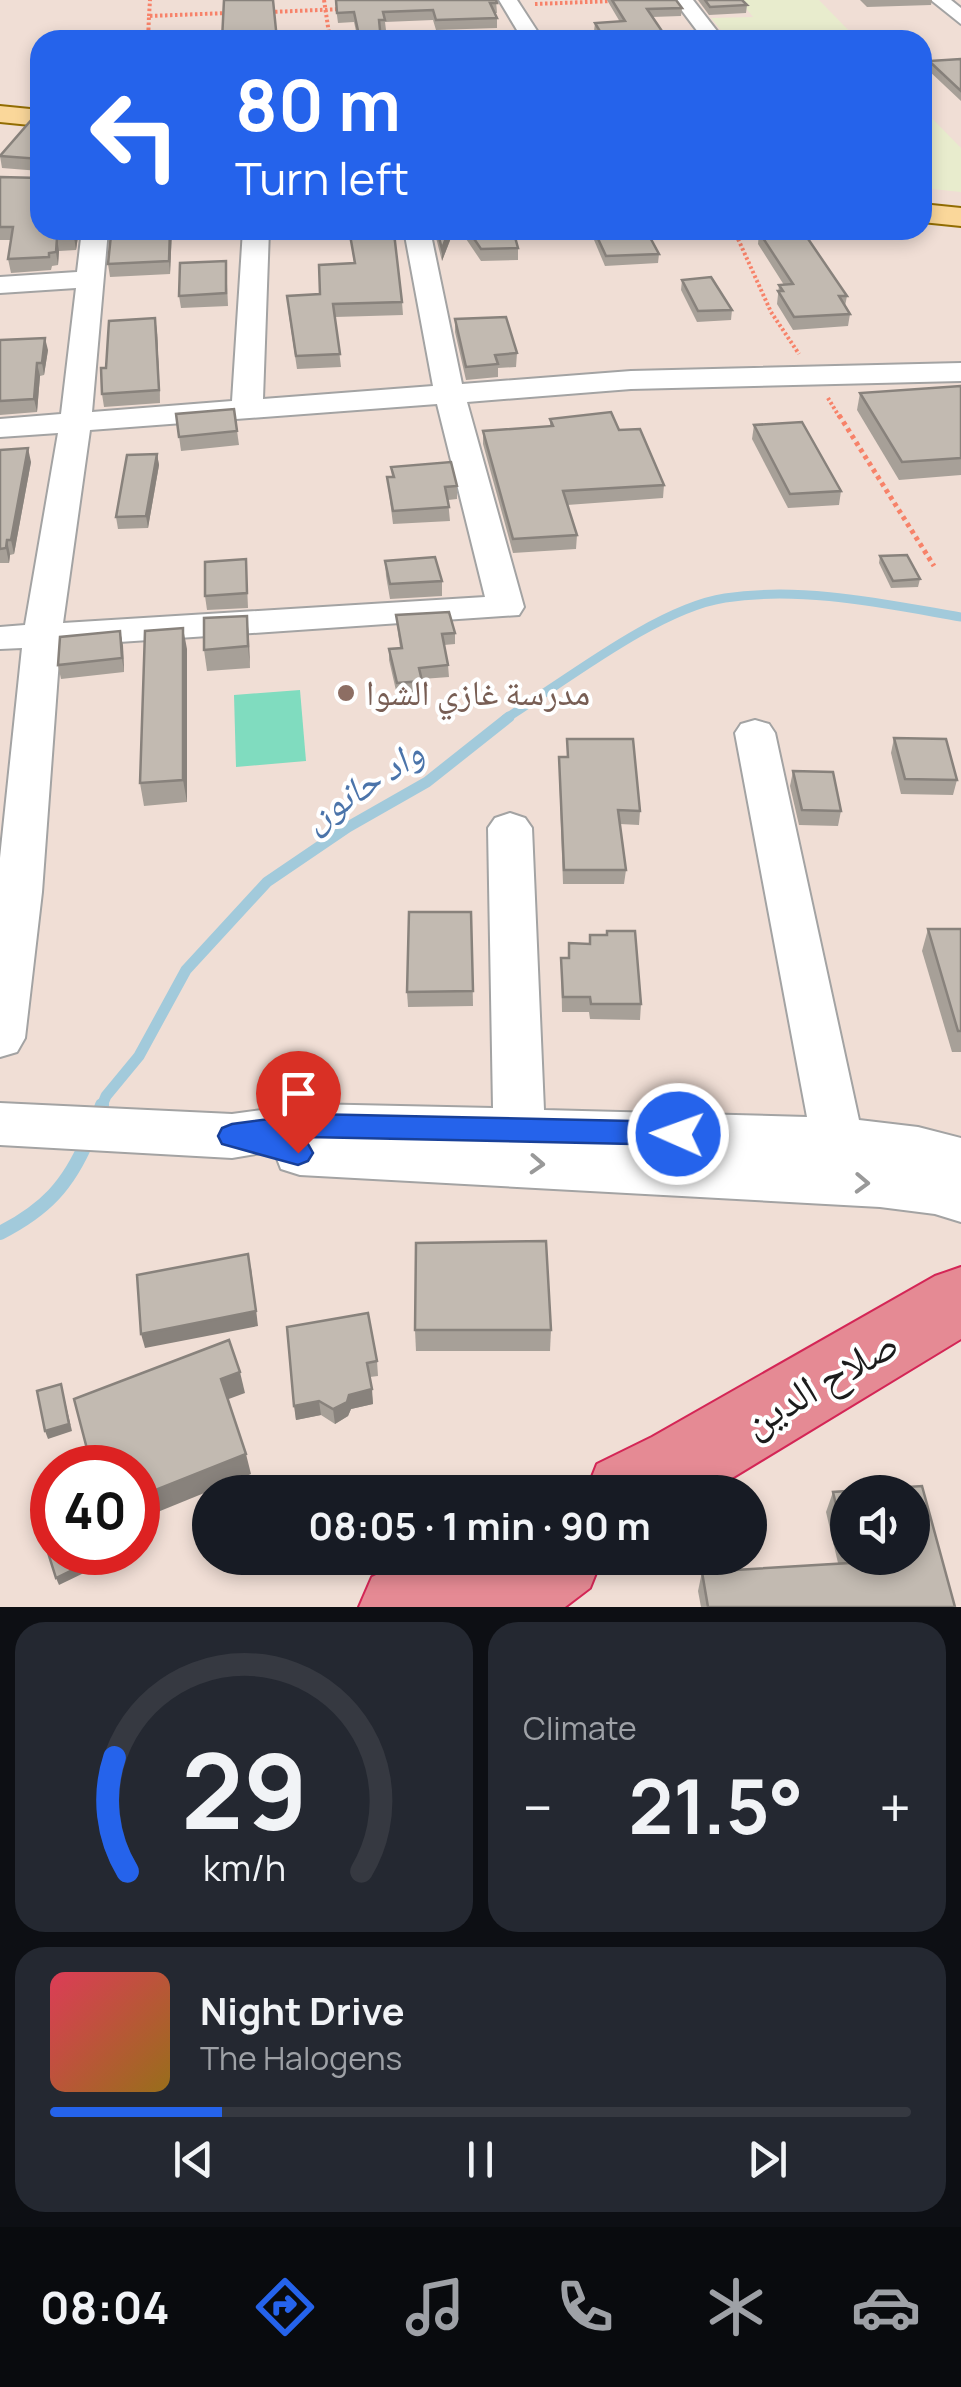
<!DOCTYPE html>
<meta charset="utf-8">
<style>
body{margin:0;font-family:Manrope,"Noto Naskh Arabic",sans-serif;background:#242831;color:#f1f3f6;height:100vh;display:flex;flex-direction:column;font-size:38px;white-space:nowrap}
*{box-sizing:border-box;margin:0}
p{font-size:32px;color:#9ea1a6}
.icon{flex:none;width:55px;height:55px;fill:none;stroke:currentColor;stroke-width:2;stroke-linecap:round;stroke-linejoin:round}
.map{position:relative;height:1607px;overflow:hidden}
.side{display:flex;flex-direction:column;gap:15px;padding:15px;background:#0d0f14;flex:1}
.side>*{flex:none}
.guide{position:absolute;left:30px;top:30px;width:902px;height:210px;border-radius:30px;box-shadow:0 5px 15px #0003;background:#2563eb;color:#fff;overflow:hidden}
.controls{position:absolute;left:830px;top:1475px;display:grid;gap:20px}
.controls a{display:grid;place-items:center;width:100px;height:100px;border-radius:50%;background:#171b24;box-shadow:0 5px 15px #0003;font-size:50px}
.speed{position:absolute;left:30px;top:1445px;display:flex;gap:20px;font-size:50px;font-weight:700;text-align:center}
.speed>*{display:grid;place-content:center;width:130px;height:130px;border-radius:50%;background:#171b24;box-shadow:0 5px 15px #0003;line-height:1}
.speed .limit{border:15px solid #d22;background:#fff;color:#111}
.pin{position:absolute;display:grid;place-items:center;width:85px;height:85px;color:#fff;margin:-102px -42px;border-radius:50% 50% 50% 0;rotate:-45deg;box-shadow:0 0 10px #0007}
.pin .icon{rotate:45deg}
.me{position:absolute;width:110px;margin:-55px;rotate:272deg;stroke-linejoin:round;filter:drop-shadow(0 0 8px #0008)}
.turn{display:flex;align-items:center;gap:35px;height:210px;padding:0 40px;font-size:45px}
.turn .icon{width:130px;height:130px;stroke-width:2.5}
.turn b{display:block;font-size:70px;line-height:85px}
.big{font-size:75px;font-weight:700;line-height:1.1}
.side .tile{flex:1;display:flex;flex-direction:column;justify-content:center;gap:15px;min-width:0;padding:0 35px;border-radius:30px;background:#242831}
.side .dial{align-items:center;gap:0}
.dial svg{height:260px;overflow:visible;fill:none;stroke:#363941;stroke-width:7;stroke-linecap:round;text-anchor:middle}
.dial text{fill:#f1f3f6;stroke:none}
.song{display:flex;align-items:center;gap:30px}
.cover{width:120px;height:120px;border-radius:15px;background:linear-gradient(135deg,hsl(350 70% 55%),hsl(40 70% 35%))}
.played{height:10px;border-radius:5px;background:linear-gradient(90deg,#2563eb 20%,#363941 20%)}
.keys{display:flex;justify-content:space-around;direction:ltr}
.heat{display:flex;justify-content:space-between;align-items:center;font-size:55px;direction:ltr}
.side .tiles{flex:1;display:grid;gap:15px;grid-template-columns:1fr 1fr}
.tile:last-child{grid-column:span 2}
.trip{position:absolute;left:192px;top:1475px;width:575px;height:100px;border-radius:50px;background:#171b24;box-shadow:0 5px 15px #0003;font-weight:700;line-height:100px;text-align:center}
.tabs{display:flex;height:160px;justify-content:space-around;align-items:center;background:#090b0e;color:#9ea1a6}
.tabs .icon{width:70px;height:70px}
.tabs .current{color:#2563eb}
.tabs b{font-size:45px;color:#f1f3f6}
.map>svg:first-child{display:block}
</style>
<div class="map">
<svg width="961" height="1607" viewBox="0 0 961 1607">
<rect width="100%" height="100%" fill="#eeeae2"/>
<path fill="#f0ded5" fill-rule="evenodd" d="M0,0H961V1607H0ZM40,40H922V230H40ZM52,1468H138V1552H52ZM210,1492H750V1558H210ZM848,1492H912V1558H848Z"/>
<g fill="#e8eccd">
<path d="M739,0H819L858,40H729L711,18L753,17Z"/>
<path d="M922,108L961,148V192L923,188Z"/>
</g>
<path fill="#80dcbf" d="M300,690L306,761L236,767L234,695Z"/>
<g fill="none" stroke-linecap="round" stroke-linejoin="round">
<path stroke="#a2cadb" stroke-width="9" d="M505,719C564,682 658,608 725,598C803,586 885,604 961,617"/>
<path stroke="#a2cadb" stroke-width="11" d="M101,1108L106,1096L139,1056L186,970L267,882L348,827L427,782L509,717"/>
<g stroke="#a2cadb" stroke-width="14">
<path d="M97,1119L102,1105"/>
<path d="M0,1233C45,1210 68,1186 88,1139"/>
</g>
<g stroke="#a3a3a3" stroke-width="4">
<g id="minor">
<path d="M499,0H517L543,40H523Z"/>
<path d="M674,0H693L724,40H704Z"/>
<path d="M931,0H951L961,8V24Z"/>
<path d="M82,230H108L92,412L232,401L243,230H269L263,399L433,386L404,230H430L462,384L631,371L961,363V381L631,389L467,402L524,607L519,615L60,646L42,892L25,1038L17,1052L0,1057V858L22,648L0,649V627L25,625L58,433L0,437V419L61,414L76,288L0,293V277L77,272ZM437,404L485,597L63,623L90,430Z"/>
<path d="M755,720L769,724L775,733L859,1120L918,1127L961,1138V1222L935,1214L880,1207L300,1175L281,1169L274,1151L232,1158L0,1145V1103L232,1114L308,1104L493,1108L488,828L495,818L510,813L525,818L532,828L544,1110L807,1117L735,733L741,724Z"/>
</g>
</g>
<g stroke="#926d02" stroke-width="4">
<g id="major">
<path d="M0,106L40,110V126L0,122Z"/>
<path d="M922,204L961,208V226L922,222Z"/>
</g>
</g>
<g stroke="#d42656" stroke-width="4">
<g id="highway">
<path d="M961,1267V1339L709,1492H586L597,1464L652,1437L935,1276Z"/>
<path d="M410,1558H602L590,1588L565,1607H359L372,1577Z"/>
</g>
</g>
<g stroke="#f78269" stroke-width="4" stroke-dasharray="2.5 2.5" stroke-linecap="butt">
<path d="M324,0L330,40"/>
<path d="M535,4L613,1"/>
<path d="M270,12L343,9"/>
<path d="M149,16L150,0"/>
<path d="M148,40L149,16L228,13"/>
<path d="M379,40L502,35"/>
<path d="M734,230L771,312L799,354"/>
<path d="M828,398L840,418"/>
</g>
<path stroke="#f78269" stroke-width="5" stroke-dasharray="4 4" stroke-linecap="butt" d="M839,415L934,566"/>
<use href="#minor" fill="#fff" fill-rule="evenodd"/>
<use href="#major" fill="#fad79a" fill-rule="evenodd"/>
<use href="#highway" fill="#e58a94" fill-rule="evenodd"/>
</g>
<g fill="#a7a098">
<path d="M335,0H496L497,13H495L497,18V28L436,30L433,20L385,22L386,30H380L381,40H358L354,22L338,23Z"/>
<path d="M607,0H676L682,8L681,16L652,17L668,40H600L594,31L595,23L620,22Z"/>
<path d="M698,0H742L747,5L746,13L709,15Z"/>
<path d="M860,0H932L931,5L867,7Z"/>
<path d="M961,59V101L927,69L929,61Z"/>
<path d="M40,118V171L2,168L0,156Z"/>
<path d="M0,177L79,230L76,250L59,251L58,265L52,266L51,270L11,273L8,259L11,240H0Z"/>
<path d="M109,230H172L170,274L110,277L108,264L110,238Z"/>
<path d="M434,230H454L442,261Z"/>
<path d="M460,230H513L518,248V260L481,261Z"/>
<path d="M594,230L659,254L658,263L605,266L594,240Z"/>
<path d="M759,232L847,296L845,306L850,314L848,326L793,330L777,304L779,285H784L758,244Z"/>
<path d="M350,235L402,302L403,315L335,317L341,367L297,369L288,309L320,294L354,263Z"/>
<path d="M226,261L228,306L181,308L179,296Z"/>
<path d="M682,280L732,310L731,320L697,322L681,290Z"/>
<path d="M455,319L517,353L516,367L498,368V377L466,380L455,332Z"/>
<path d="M157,331L160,403L104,407L102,394L106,368Z"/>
<path d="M0,340L48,350L44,375L40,376L37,412L0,415Z"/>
<path d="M961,386V475L899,480L857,410L860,393Z"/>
<path d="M234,409L239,445L181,451L176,414Z"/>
<path d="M550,419L619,430L664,485L663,498L567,505L577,535L576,549L513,553L483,444V431L550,426Z"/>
<path d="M754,425L841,491L839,505L788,508L752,439Z"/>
<path d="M0,450L31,462L14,554L10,555L9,563H0Z"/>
<path d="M157,454L159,465L148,528L118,529L116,517Z"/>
<path d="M391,467L457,486V499L448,500L450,521L393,524L387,477H392Z"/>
<path d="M880,556L920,579L918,587L891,588L879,563Z"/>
<path d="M246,559L248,608L207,610L205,596Z"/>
<path d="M385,561L442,581V596L390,599L386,576Z"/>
<path d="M396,615L455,633V644L444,645L448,665L449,677L422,679V693L397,695L389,660V649L400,648Z"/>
<path d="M247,616L250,668L207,671L204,650Z"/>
<path d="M120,631L123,646L124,672L61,679L58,665Z"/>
<path d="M187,649V802L144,806L140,783Z"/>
<path d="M894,738L957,780L953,795L901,794L891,753Z"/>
<path d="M567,739L640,811L639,825L620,824L626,870L624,884H563L559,771V757H567Z"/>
<path d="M793,771L841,811L838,826L799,825L790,786Z"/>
<path d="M471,912L473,1006L408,1007L407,992Z"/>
<path d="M928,929H961V1052H952L922,951Z"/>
<path d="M590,935L641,1004L640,1020L590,1019L589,1012H562L561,958H568L569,943L589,944Z"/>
<path d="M287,1327L377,1361L378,1376L370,1377L373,1404L351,1409L348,1416L335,1424L321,1415L296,1420Z"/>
<path d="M415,1330H551L550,1351H416Z"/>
<path d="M833,1492L955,1607H701L698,1591L702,1572L838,1563L826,1512Z"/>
</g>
<g fill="#88827c">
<path d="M75,230H79L76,250L74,237Z"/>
<path d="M170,230H172L170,274L169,261Z"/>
<path d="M449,230H454L442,261V249Z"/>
<path d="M57,238L59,251L58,265L56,252Z"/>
<path d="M155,318L157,331L160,403L159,390Z"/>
<path d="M45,338L48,350L44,375L42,363Z"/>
<path d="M37,363L40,376L37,412L34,399Z"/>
<path d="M28,448L31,462L14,554L11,540Z"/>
<path d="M157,454L159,465L148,528L146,516Z"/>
<path d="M7,540L10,555L9,563L6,548Z"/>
<path d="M247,616L249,637L250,668L248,646Z"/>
<path d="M183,628L187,649V802L183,780Z"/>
<path d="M120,631L123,646L124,672L122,658Z"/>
<path d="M251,1268L258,1326L145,1348L141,1334Z"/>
<path d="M240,1372L245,1393L226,1400L221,1379Z"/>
<path d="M61,1384L72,1431L48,1439L45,1431Z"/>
<path d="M372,1389L373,1404L351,1409L348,1416L335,1424L333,1409L349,1395Z"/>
<path d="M319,1401L321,1415L296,1420L294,1406Z"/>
<path d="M246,1454L251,1474L138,1520V1497Z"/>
<path d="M109,1552H116L117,1557L59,1585L56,1578Z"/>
</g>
<g fill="#c2bab1" stroke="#88827c" stroke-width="2.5">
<path d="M224,0H273L277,40H222Z"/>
<path d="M336,0H496L497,3H490L497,18L436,20L433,10L383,12L385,20H379L381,40H360L354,12L337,13Z"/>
<path d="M612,0H676L682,8L647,9L668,40H605L595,23L625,21Z"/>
<path d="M705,0H742L747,5L710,7Z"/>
<path d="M961,59V91L929,61Z"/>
<path d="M33,118H40V159L0,156Z"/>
<path d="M0,177L40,178V230H75L74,237L57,238L56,252L49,253V257L8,259L13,227H0Z"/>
<path d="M110,230H170L169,261L108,264L111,235Z"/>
<path d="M437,230H449L442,249Z"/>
<path d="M468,230H513L518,248L481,249Z"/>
<path d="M594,230H646L659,254L606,256Z"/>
<path d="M802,230L847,296H839L850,314L794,317L778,291H783L779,285L793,284L759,232Z"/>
<path d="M394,233L402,302L333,304L340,354L296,356L287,296L320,294L319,265L355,263L350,235Z"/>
<path d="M226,261V293L179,296L180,263Z"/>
<path d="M711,277L732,310L698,311L682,280Z"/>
<path d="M506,317L517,353L495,355L498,364L466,367L455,319Z"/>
<path d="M155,318L159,390L102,394L101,368H106L109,321Z"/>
<path d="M45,338L42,363H37L34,399L0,401V340Z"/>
<path d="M961,386V458L902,462L860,393Z"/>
<path d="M234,409L237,431L179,437L176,414Z"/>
<path d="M611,412L619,430L640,429L664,485L563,491L577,535L513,539L483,431L553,426L550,419Z"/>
<path d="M802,422L841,491L790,494L754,425Z"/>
<path d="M28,448L11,540H7L6,548L0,549V450Z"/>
<path d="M157,454L146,516L116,517L127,455Z"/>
<path d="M451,462L457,486L445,487L449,507L393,511L387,477H394L391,467Z"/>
<path d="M907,555L920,579L893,581L880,556Z"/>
<path d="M435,557L442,581L390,584L385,561Z"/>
<path d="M246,559L247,593L205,596V562Z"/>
<path d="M449,612L455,633L442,634L448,665L419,668L422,681L397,683L389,649L402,648L396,615Z"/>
<path d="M247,616L248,646L204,650V618Z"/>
<path d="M183,628V780L140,783L145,631Z"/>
<path d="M120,631L122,658L58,665L60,637Z"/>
<path d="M894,738L946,739L957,780L905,779Z"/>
<path d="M567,739H633L640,811L618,810L626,870H564L559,757H568Z"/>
<path d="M793,771L833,772L841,811L802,810Z"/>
<path d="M409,912H471L473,991L407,992Z"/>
<path d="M928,929H961V1031H958Z"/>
<path d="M607,931H635L641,1004H591L590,997H563L561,958H569V943L590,944V935H607Z"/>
<path d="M546,1241L551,1330H415L416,1243Z"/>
<path d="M248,1254L256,1311L141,1334L137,1275Z"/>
<path d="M368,1313L377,1361L367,1363L372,1389L349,1395L347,1402L333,1409L319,1401L294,1406L287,1327Z"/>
<path d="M229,1340L240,1372L221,1379L246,1454L138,1497V1468H92L74,1399Z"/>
<path d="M61,1384L69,1424L45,1431L37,1391Z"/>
<path d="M922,1486L955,1607H708L702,1572L849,1563L848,1558H912V1492H848V1556L833,1492Z"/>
<path d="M52,1540V1552H109L56,1578L45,1543Z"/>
</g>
<defs><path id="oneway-chevron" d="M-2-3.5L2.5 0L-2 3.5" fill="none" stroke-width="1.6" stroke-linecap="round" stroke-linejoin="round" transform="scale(2.5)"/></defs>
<g stroke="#999">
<use href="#oneway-chevron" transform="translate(537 1164) rotate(3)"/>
<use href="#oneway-chevron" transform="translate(862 1183) rotate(2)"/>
</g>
<path fill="#2563eb" stroke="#184099" stroke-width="2.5" d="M308,1114L678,1122L688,1126L692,1134L688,1142L678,1145L308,1137L291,1139L308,1144L313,1153L308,1161L298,1165L222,1144L218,1136L222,1128L232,1124Z"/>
<circle fill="#8d6e63" stroke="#fff" stroke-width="4" cx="346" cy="693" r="10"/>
<g text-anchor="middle" stroke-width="8" stroke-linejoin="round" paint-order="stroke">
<g font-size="35" fill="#785e54" stroke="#fff" text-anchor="start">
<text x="366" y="705">مدرسة غازي الشوا</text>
</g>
<g font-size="38" font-style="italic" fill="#4b74aa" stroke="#fff">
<text transform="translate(363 785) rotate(-33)" y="13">واد حانون</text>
</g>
<g font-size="42" fill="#1c1c1c" stroke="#fff">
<text transform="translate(820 1382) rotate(-30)" y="15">صلاح الدين</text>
</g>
</g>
</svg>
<div class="controls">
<a><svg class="icon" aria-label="sound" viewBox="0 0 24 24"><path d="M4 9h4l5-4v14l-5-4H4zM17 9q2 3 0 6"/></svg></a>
</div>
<div class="speed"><div class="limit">40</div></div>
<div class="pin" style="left:298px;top:1153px;background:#d93025"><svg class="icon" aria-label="arrive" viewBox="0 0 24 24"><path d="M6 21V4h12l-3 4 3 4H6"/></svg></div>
<svg class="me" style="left:678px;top:1134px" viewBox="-20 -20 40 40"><circle r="17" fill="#2563eb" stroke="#fff" stroke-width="3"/><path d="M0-11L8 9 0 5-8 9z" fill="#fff"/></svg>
<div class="trip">08:05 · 1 min · 90 m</div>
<div class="guide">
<div class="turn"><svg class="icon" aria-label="left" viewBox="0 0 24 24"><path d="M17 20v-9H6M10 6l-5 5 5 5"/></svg><div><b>80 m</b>Turn left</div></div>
</div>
</div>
<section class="side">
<div class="tiles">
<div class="tile dial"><svg viewBox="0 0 100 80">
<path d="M14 69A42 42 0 1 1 86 69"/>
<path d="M14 69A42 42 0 0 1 10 34" stroke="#2563eb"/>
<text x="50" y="56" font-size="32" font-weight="700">29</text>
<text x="50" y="72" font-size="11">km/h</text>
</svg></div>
<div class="tile"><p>Climate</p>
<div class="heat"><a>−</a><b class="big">21.5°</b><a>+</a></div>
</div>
<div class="tile">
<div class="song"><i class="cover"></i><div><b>Night Drive</b><p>The Halogens</p></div></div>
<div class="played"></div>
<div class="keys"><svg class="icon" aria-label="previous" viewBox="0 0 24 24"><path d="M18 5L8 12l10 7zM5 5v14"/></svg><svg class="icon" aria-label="pause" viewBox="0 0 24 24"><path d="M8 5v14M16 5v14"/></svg><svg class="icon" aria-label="next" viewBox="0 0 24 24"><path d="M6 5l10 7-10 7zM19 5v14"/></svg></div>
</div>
</div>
</section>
<nav class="tabs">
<b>08:04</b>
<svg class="icon current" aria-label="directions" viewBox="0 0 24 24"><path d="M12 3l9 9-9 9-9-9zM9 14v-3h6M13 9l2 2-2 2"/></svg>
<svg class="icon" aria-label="music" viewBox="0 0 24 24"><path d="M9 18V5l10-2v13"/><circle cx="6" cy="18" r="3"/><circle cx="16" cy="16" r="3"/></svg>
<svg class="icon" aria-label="phone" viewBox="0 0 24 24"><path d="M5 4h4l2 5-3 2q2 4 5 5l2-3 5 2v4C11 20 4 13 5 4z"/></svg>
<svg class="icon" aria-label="climate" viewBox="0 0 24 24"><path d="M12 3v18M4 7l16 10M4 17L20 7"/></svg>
<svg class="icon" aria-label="car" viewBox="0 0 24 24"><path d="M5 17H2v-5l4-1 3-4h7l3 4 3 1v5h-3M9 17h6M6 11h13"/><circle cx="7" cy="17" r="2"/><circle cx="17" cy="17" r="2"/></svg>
</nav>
